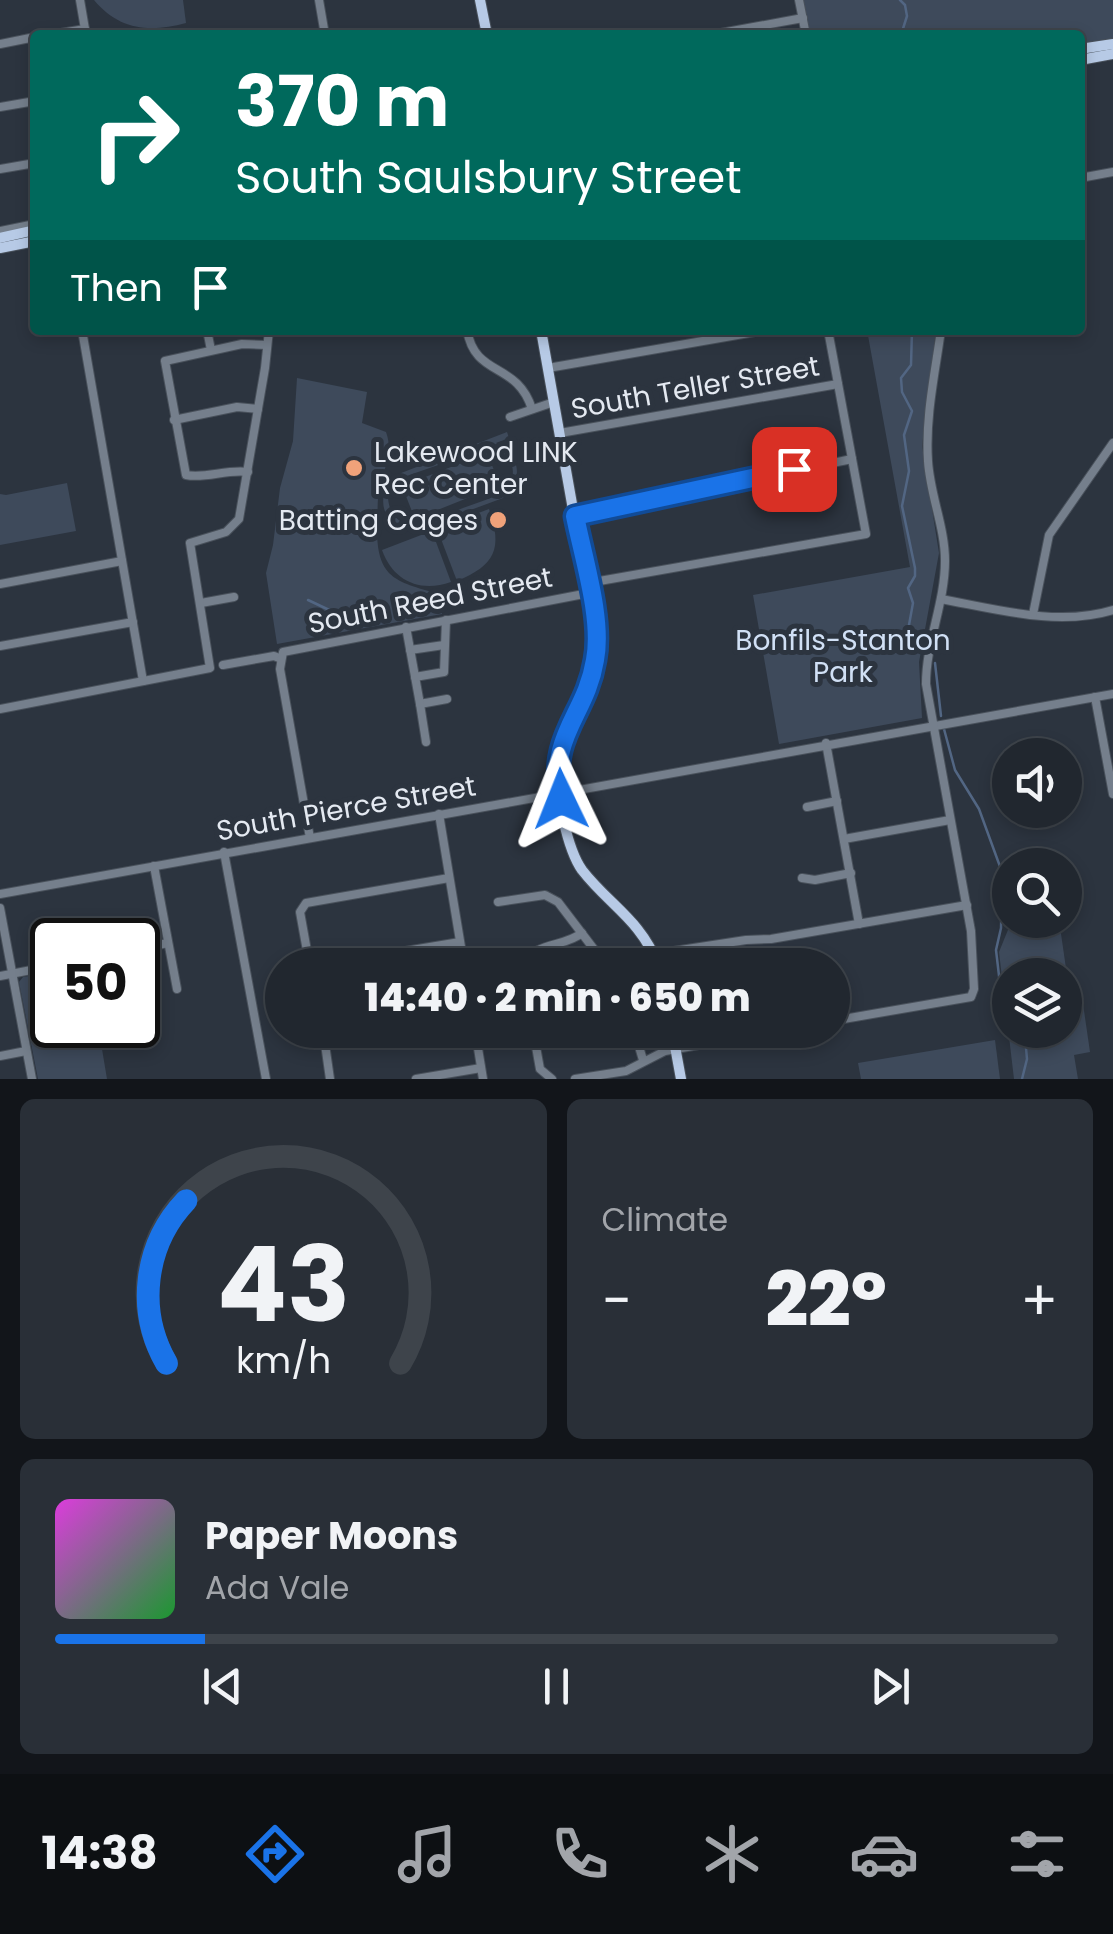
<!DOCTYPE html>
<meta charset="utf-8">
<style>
body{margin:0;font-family:Poppins,sans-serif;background:#292f37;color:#f1f3f6;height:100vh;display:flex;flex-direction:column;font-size:38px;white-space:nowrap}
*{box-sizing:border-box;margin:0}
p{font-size:32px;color:#a2a5aa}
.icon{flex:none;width:55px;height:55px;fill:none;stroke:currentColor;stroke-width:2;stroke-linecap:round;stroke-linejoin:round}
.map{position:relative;height:1079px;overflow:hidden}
.details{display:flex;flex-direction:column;gap:20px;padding:20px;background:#12151a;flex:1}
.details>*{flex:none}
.banner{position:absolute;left:30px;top:30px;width:1055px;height:305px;border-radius:10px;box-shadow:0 5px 15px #0003,0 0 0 2px #3e444b;background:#00695c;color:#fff;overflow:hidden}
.buttons{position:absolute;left:992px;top:738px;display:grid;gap:20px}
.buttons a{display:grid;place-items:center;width:90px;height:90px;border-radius:50%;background:#21272f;box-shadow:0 5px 15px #0003,0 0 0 2px #3e444b;font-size:50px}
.speed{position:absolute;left:30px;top:918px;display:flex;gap:20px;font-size:50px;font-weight:700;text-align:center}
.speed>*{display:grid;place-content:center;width:130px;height:130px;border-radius:50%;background:#21272f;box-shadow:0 5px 15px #0003,0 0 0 2px #3e444b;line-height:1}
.speed .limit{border:5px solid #111;border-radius:15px;background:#fff;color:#111}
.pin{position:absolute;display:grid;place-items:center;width:85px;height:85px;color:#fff;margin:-42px;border-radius:20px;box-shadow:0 5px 15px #0006}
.me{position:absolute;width:110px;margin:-55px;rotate:358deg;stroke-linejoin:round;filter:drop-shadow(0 0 8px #0008)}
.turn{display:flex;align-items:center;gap:35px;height:210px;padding:0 40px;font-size:45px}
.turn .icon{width:130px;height:130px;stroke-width:2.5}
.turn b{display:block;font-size:70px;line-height:85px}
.then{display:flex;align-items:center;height:95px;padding:0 40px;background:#0003;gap:20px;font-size:38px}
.big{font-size:75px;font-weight:800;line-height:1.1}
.details .widget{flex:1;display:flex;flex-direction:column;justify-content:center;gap:15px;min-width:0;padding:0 35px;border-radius:15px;background:#292f37}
.details .dial{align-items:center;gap:0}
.dial svg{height:260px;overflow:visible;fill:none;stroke:#3e444b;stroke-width:7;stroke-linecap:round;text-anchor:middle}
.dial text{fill:#f1f3f6;stroke:none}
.song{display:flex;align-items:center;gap:30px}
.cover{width:120px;height:120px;border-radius:15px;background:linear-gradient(135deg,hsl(300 70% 55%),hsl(130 70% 35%))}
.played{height:10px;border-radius:5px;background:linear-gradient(90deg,#1a73e8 15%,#3e444b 15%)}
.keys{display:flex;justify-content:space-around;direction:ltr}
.heat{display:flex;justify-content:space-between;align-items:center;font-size:55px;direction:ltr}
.details .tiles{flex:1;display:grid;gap:20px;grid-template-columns:1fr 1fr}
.widget:last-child{grid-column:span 2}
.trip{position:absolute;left:265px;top:948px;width:585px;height:100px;border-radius:50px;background:#21272f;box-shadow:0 5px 15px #0003,0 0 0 2px #3e444b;font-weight:800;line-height:100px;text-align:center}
.tab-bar{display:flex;height:160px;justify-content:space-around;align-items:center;background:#0d1013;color:#a2a5aa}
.tab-bar .icon{width:70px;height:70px}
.tab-bar .current{color:#1a73e8}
.tab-bar b{font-size:45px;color:#f1f3f6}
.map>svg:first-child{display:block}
</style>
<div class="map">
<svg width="1113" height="1079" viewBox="0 0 1113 1079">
<rect width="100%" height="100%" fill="#2c343f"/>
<g fill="#3e4a5b" fill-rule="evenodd">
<path d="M94,0H183L186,23C149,33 119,30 94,0Z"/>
<path d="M803,0H1113V40L1080,46V35H810Z"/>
<path d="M867,330H936L922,446L939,553L919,662L922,718L779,744L753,595L910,567Z"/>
<path d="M297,378L367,392L362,423L386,432C393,452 386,464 380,484C377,497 378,510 377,523C376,577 392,581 439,594L442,614L277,644L266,573L273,545L280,488L293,441Z"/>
<path d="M507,432L509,438L496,443C521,455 524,481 503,498L414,531C382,528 373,496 396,475ZM490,447C513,453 521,475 503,492C488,500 473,504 458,510C433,519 392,540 388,498L398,479Z"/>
<path d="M487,453L500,485L415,519L402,486Z"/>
<path d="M67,483L76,531L0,545V494L6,495Z"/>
<path d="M489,509C503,549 495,565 457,581L438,531L441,527Z"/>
<path d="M429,532L433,534L451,582C420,593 393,581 382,550Z"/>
<path d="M1012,920H1059L1069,989L1081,990L1090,1052L1074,1055L1078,1079H1014L999,952ZM1010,975H1065V1030H1010Z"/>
<path d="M52,972V1025H98L107,1079H38L19,982L23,977Z"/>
<path d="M995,1040L1000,1079H861L858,1063Z"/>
</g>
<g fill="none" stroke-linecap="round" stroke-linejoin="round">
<g stroke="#526683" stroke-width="2.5">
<path d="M900,0L905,5L907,16L901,35"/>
<path d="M912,330L911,365L901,378L902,392L912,411L904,435L909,471L902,506L915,568V576L908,588L913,603L907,636L919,644"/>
<path d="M308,600L359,624L370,622"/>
<path d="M935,663L941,716"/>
<path d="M944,729L955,770L979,809L1002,872L1001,928L996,950L1003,1010L1010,1028"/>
<path d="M1014,1030L1025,1037L1027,1059L1022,1079"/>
</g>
<g stroke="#49515b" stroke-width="10">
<g id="minor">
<path d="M80,0L86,35"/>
<path d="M319,0L325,35"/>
<path d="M799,0L806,35"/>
<path d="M49,35L85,29"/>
<path d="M710,35L803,18"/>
<path d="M0,44L35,37"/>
<path d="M0,107L35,101"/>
<path d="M0,169L35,163"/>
<path d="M1080,178L1113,172"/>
<path d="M0,231L35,224"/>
<path d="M82,330L143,681"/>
<path d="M207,330L211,350"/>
<path d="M467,330C475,378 517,361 532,409"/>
<path d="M548,368L766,330"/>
<path d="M510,417L554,402"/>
<path d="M174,420L237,407L258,409"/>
<path d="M560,433L838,384"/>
<path d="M248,472C226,469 206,479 186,475L165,361L242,344L267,345"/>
<path d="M575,516L852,459"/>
<path d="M588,583L866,534L828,330"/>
<path d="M0,584L122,561"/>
<path d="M941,599C996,609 1058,627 1113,610"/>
<path d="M201,603L234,597"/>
<path d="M1033,614L1049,535L1113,443"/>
<path d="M406,627L420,704L447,699"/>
<path d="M0,646L133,622"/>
<path d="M410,650L444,645"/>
<path d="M223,665L274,656L279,658"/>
<path d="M415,677L444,672L446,620"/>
<path d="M1095,697L1113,794"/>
<path d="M420,704L426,742"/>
<path d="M0,709L210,668L190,543L226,532L239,519L265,368L269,330"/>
<path d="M826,743L859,924"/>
<path d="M807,807L837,801"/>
<path d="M439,814L464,965"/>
<path d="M310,838L280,669L283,652L589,593"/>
<path d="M844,839L950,820"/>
<path d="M224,852L266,1079"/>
<path d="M154,866L177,989"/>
<path d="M802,878L815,880L851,873"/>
<path d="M0,894L1113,694"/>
<path d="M498,902L545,895L558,902L606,965"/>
<path d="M0,908L32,1079"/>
<path d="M138,949L168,943"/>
<path d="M654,954L746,940L771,939L967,905"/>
<path d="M316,965L309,962L300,912L306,903L449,878"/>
<path d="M321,965L460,942"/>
<path d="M524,965C535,941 563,948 582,933"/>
<path d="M0,976L52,966"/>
<path d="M832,1021L971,997L974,989L971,931L926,684C926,642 945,603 945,561C945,527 930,495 928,461C925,418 935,373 941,330"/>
<path d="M330,1030L324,1037L330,1079"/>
<path d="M475,1030L483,1079"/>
<path d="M533,1030L540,1069L552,1079"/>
<path d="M634,1030L643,1060"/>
<path d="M592,1031L594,1030"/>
<path d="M0,1056L26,1051"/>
<path d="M416,1079L481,1068"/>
<path d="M575,1079L626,1071L665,1051L783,1030"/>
</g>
</g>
<g stroke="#49515b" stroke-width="12">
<g id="major">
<path d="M480,0L487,35"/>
<path d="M1080,49L1113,44"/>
<path d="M1080,60L1113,54"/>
<path d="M0,238L35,230"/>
<path d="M0,248L35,241"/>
<path d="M541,330L597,644C596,689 559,722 557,767C556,793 567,849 582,870C609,905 641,920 658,965"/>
<path d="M672,1030L681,1079"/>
</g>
</g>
<use href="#minor" stroke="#757f8c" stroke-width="8"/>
<use href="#major" stroke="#b7cae6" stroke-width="10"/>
</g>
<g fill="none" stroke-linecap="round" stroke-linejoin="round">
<g stroke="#114b97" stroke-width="25">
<path id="route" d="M561,799C548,734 586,716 595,660C603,619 583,557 575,516L794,469"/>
</g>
<use href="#route" stroke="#1a73e8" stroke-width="18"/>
</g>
<g fill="#f0a27a" stroke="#2c343f" stroke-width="4">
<circle cx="354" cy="468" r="10"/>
<circle cx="498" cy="520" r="10"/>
</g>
<g text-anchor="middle" stroke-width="10" stroke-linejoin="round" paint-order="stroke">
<g font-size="28" fill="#e4e9f1" stroke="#2c343f">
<text transform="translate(695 387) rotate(-10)" y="10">South Teller Street</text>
<text transform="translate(430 600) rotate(-11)" y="10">South Reed Street</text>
<text transform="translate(346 808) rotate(-10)" y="10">South Pierce Street</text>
</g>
<g font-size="28" fill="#e4e9f1" stroke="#2c343f" text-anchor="start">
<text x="374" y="462">Lakewood LINK<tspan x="374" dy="32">Rec Center</tspan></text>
<text x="478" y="530" text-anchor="end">Batting Cages</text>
</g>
<g font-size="28" fill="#d1e0f5" stroke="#2c343f">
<text x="843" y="650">Bonfils-Stanton<tspan x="843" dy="32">Park</tspan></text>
</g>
</g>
</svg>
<div class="buttons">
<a><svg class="icon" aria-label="sound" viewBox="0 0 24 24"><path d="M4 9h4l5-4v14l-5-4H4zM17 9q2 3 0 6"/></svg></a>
<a><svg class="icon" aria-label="search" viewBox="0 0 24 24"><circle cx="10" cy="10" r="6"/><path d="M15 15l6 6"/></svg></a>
<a><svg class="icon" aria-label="layers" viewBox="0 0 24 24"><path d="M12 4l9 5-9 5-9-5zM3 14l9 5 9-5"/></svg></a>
</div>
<div class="speed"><div class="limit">50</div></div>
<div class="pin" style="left:794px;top:469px;background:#d93025"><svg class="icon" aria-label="arrive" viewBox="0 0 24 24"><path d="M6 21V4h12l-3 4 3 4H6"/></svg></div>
<svg class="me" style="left:561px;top:799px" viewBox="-20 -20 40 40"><path d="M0-17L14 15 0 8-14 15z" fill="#1a73e8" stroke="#fff" stroke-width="4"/></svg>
<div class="trip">14:40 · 2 min · 650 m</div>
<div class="banner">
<div class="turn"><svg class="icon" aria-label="right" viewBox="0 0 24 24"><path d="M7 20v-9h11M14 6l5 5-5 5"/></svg><div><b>370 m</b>South Saulsbury Street</div></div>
<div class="then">Then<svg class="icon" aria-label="arrive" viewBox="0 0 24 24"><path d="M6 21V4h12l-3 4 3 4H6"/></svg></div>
</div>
</div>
<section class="details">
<div class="tiles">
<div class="widget dial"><svg viewBox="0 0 100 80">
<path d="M14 69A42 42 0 1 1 86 69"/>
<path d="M14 69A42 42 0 0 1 20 19" stroke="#1a73e8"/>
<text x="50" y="56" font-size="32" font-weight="700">43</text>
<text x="50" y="72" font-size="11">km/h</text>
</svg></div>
<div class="widget"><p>Climate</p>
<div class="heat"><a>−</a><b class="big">22°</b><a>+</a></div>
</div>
<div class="widget">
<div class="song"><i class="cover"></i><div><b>Paper Moons</b><p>Ada Vale</p></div></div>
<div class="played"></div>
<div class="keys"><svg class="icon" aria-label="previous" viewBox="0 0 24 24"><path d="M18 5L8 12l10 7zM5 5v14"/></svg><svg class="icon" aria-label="pause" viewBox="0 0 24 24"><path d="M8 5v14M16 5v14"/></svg><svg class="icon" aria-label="next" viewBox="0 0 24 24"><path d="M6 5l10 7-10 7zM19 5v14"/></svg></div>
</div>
</div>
</section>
<nav class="tab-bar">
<b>14:38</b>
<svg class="icon current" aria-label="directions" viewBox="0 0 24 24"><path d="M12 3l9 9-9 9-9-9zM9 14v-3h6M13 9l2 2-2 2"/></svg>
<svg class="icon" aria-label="music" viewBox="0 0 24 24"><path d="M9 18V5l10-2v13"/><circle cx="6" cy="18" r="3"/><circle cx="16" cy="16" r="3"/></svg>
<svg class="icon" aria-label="phone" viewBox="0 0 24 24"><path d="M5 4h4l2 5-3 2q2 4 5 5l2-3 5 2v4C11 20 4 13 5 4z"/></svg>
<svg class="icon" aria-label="climate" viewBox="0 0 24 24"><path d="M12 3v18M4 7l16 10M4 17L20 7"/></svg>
<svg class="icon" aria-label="car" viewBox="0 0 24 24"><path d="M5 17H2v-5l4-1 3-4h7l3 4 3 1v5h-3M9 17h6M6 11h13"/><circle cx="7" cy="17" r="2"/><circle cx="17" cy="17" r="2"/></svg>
<svg class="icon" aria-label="filters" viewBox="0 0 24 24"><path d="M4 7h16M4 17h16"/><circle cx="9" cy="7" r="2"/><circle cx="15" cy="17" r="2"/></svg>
</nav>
